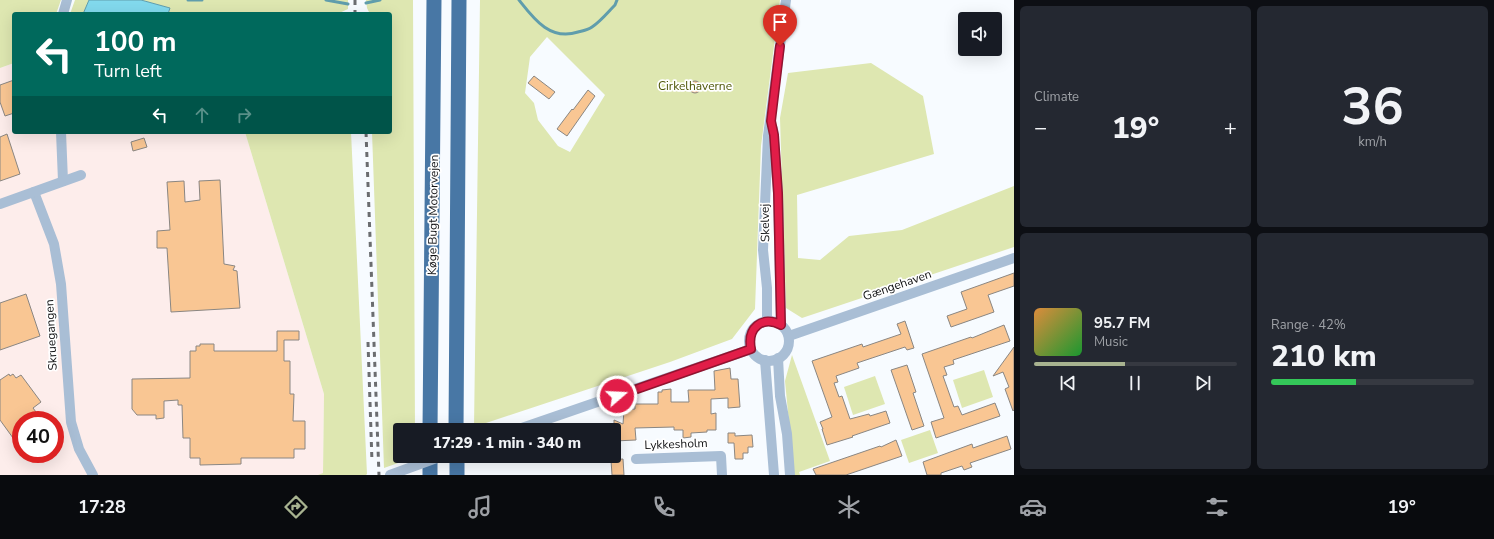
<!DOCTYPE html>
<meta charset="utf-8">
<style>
body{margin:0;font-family:"Nunito Sans",sans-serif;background:#242831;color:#f1f3f6;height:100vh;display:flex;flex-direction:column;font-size:15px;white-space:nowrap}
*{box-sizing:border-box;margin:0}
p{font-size:13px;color:#9ea1a6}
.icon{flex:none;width:22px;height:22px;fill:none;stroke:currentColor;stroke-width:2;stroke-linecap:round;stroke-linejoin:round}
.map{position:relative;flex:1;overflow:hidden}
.side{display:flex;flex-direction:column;gap:6px;padding:6px;background:#0d0f14;width:480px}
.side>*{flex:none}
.banner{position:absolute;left:12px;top:12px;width:380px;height:122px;border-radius:4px;box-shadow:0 4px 16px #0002;background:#00695c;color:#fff;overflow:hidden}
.controls{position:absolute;left:958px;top:12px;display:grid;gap:8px}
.controls a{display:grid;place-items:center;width:44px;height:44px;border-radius:4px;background:#171b24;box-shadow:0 4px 16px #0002;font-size:20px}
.speed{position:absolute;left:12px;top:411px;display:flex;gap:8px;font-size:20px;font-weight:700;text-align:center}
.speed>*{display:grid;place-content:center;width:52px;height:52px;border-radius:50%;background:#171b24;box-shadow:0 4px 16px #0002;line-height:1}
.speed .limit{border:6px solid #d22;background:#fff;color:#111}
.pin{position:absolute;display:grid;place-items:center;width:34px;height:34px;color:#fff;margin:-41px -17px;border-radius:50% 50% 50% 0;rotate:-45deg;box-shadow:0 0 4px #0007}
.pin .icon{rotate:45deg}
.me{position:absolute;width:44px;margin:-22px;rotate:71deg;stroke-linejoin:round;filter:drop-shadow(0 0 3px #0008)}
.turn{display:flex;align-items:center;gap:14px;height:84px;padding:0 16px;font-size:18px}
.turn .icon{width:52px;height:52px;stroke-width:2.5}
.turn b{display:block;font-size:28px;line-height:34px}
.lanes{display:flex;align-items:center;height:38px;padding:0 16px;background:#0003;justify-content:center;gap:20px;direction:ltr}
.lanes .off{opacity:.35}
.big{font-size:30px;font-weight:800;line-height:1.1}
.side .card{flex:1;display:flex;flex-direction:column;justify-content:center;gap:6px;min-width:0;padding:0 14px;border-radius:6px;background:#242831}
.side .dial{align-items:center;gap:0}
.dial b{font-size:52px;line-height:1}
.song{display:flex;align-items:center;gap:12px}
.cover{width:48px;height:48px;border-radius:6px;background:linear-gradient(135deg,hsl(30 70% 55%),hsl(130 70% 35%))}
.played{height:4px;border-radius:2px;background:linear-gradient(90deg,#a8b390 45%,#363941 45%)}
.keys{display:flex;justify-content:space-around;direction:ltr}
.heat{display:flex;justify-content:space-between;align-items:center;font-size:22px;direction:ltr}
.charge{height:6px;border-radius:3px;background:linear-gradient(90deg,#34c759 42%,#363941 0)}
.side .tiles{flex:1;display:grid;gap:6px;grid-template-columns:repeat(2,1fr)}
.trip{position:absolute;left:393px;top:423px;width:228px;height:40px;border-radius:4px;background:#171b24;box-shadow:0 4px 16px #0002;font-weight:800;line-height:40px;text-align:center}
.dock{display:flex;height:64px;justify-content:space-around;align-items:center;background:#090b0e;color:#9ea1a6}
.dock .icon{width:28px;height:28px}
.dock .on{color:#a8b390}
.dock b{font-size:18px;color:#f1f3f6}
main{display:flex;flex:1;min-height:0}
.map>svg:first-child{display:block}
</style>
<main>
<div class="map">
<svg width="1014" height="475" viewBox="0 0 1014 475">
<rect width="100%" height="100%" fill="#f7fbff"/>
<path fill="#fdedeb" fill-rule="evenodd" d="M14,63V132H245L324,394L323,475H0V68ZM21,420H55V454H21Z"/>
<g fill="#dee7b1" fill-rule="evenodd">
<path d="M0,0H61L56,14H14V63L0,68Z"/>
<path d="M75,0H89L83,14H70Z"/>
<path d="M141,0H348V9L337,14H168L170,8Z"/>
<path d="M366,0H413L415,430H400V456H415V457L384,468L372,132H390V14H370L367,8Z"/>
<path d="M480,0H780L761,146L755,309L732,339L670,362L474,427ZM547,37L605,95L570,152L558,146L538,120L534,103L525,93L530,57Z"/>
<path d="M871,63L923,96L934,154L797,195L798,258L820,260L849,236L902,230L1014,186V247L802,318L786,308L780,118L788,73Z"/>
<path d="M245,132H351L367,474L366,475H318L323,473L324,394Z"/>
<path d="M792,355L830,461L799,472L800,475H794L785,381Z"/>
<path d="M984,370L993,397L962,408L953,380Z"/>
<path d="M875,376L885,404L853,415L844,387Z"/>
<path d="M930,430L938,453L909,463L901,440Z"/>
</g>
<path fill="#82d9ed" stroke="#609dac" d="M89,0H141L170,8L168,14H83Z"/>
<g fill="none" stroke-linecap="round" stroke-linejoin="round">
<g stroke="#609dac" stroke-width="3">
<path d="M188,0H202"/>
<path d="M326,0L348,4"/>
<path d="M519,0C534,19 550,41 578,32C582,31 588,30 592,27C601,21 608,12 615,5L617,0"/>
<path d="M366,3L380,0"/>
</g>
</g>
<g fill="#f9c693" stroke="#8a8682">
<path d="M534,76L555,92L549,99L528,83Z"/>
<path d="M14,80V113L5,116L0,102V85Z"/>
<circle cx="695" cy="87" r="6"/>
<path d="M588,90L595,96L567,136L557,129L572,109L573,110Z"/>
<path d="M7,134L20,174L0,181V137Z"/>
<path d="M144,138L147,147L133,151L131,142Z"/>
<path d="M220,180L224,264L235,266L233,270L237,271L240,308L171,312L167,248H157V231L170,230L167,182L184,181L185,202L200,200L199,181Z"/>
<path d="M1014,273V286L988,295L994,312L951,327L947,316L967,309L961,292Z"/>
<path d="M26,294L40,336L0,350V303Z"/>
<path d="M905,321L914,348L907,350L905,347L857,363L859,368L836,376L838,382L834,383L839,397L842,396L850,419L869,414L870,416L886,411L890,423L852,436L853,437L827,445L822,429H823L820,422L832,417L812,361L862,344L863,347L901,334L897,324Z"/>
<path d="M1004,325L1010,341L953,360L954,364L944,367L947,375L943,376L954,407L958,406L962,415L995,403L1000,416L936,438L931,422L944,418L922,354L971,337L972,338Z"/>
<path d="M277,331H299V340H284V361H290V394H294L293,421H305V449H294V458H241V464L200,465V458H190V438H183L182,405H178V400L164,401V418L156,419V415H137L132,409V379L190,378V351H196V346H200V344H214V351H277Z"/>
<path d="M1014,347V410L1013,411L1005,389L1009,387L1003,372L993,376Z"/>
<path d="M907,365L916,392L913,393L924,426L912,430L891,370Z"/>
<path d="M730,368L731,379H738L740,407L728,408V398L711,399V414L716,413V430H707V432L691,433V437L683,438V430H674V427L635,428L636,440L614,441V420L623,424L624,410L635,409V404H658V392H662V390L671,389V402H689L688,390H715L714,371Z"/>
<path d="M9,374L10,376L13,374L16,378L21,375L41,402L33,408L42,420H21V449L0,420V380Z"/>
<path d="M728,433H735V436L752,435L753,447H748V453H743V459H735L734,443H728Z"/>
<path d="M1007,436L1011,449L970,463L972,467L964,470L962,466L941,473V475H927L923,462L972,444L973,448Z"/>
<path d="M896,440L902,456L846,475H816L813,469L880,446L881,447Z"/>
<path d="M623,459L624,475H612L611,460Z"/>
</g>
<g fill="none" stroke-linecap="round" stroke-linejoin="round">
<g stroke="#a9bed5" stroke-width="10">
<path d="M63,14L67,0"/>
<path d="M773,129L778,193L781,325"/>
<path d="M61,132L63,181"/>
<path d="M34,192L54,244L61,284L71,422L79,449L93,475"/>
<path d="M0,204L81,175"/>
<path d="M767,321V288L763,250L768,136L786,0"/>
<circle cx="769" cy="341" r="20"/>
<path d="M789,336L1014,258"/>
<path d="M778,358L780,396L787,434L790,475"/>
<path d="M765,360L774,475"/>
<path d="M516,430L751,349"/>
<path d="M636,459L721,456L722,475"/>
</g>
<g stroke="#4877a5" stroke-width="15">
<path d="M430,430L434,0"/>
<path d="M456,430L459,0"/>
<path d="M457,456V475"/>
<path d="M430,475V456"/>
</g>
<g stroke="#6b6d70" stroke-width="3" stroke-dasharray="5 5" stroke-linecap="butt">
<path d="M355,0V14"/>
<path d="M366,132L379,475"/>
<path d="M368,342L372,462"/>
</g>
<path stroke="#a9bed5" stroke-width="10" d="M390,475L442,456"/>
</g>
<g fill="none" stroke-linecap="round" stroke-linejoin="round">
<g stroke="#92132f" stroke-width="10">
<path id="route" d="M617,396L751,349C747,328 762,315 781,325L778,193L774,135L771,121L780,46"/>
</g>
<use href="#route" stroke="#e11d48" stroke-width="7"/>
</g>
<g text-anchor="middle" stroke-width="3.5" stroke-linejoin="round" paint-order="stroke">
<g font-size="12" fill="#4e5607" stroke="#fff">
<text x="695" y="90">Cirkelhaverne</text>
</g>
<g font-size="12" fill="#101113" stroke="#fff">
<text transform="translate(433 215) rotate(-89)" y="4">Køge Bugt Motorvejen</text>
<text transform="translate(765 223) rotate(-91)" y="4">Skelvej</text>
<text transform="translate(897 285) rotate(-19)" y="4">Gængehaven</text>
<text transform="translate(51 335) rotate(-93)" y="4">Skruegangen</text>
<text transform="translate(676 444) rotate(-2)" y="4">Lykkesholm</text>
</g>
</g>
</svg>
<div class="controls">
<a><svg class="icon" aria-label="sound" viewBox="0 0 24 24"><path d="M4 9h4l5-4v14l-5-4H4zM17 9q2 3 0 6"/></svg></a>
</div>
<div class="speed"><div class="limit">40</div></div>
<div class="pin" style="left:780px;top:46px;background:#d93025"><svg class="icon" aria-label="arrive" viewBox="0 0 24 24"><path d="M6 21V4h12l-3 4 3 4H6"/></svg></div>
<svg class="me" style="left:617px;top:396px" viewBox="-20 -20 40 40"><circle r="17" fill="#e11d48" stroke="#fff" stroke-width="3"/><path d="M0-11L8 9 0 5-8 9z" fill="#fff"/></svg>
<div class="trip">17:29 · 1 min · 340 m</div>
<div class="banner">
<div class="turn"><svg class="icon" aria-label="left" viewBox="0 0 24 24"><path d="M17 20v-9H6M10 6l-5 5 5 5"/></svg><div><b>100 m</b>Turn left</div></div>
<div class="lanes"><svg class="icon" aria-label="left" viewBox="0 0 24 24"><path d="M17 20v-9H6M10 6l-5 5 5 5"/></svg><svg class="icon off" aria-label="ahead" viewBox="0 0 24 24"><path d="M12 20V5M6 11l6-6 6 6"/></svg><svg class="icon off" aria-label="right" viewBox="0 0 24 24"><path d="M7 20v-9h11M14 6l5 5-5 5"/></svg></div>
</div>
</div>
<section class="side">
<div class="tiles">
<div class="card"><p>Climate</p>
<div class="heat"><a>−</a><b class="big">19°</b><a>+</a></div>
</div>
<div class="card dial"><b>36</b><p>km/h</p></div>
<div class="card">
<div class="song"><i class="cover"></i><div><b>95.7 FM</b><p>Music</p></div></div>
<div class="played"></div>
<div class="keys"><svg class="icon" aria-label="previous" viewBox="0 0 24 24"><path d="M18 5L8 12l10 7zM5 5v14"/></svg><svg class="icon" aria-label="pause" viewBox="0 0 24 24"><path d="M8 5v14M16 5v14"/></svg><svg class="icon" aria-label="next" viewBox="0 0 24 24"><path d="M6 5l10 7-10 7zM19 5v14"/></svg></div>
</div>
<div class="card"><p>Range · 42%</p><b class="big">210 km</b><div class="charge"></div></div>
</div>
</section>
</main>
<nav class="dock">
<b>17:28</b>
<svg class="icon on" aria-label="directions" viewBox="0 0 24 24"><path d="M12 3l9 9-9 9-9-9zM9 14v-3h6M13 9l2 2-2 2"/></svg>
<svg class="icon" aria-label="music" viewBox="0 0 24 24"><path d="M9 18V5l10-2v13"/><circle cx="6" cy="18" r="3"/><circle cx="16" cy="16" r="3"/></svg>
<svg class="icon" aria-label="phone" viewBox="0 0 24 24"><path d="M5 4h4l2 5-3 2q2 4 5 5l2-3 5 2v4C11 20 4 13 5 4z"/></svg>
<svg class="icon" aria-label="climate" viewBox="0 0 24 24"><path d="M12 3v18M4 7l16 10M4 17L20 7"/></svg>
<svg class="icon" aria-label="car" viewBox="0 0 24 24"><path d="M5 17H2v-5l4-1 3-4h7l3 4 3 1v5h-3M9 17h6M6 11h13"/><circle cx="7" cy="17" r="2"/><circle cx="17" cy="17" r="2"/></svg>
<svg class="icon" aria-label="filters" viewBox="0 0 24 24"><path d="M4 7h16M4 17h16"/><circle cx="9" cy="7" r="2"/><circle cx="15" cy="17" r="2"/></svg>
<b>19°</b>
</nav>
